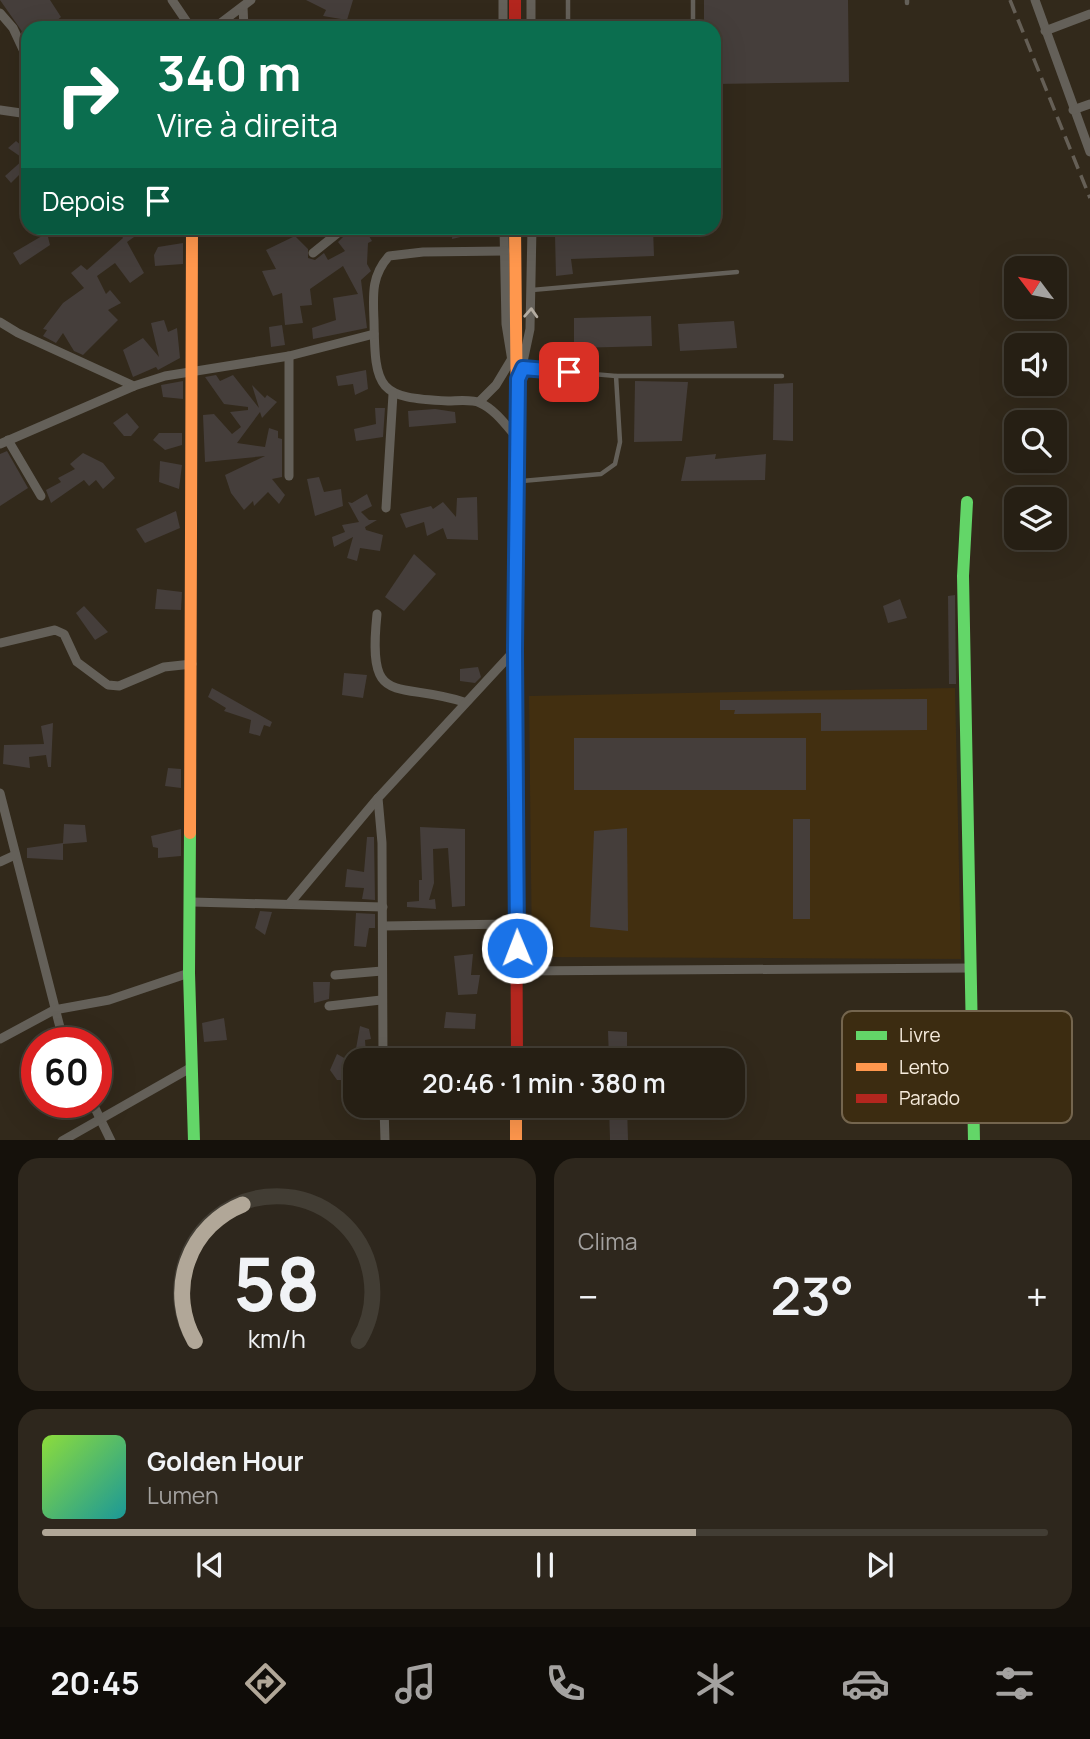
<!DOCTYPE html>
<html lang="pt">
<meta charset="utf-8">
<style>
body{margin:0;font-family:Manrope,sans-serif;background:#2e271d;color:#f1f3f6;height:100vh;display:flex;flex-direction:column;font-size:26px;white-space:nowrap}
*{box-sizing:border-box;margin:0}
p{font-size:23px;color:#a4a2a0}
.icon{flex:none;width:38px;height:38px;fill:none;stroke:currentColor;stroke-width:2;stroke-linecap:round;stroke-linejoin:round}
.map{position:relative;height:1140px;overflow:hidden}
.panel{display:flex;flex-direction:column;gap:18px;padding:18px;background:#15110b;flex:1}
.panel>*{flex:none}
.guide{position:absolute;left:21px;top:21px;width:700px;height:214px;border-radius:21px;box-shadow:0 7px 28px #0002,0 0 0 2px #423d34;background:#0b6e4f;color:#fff;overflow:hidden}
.needle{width:46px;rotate:302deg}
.controls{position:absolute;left:1004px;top:256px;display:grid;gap:14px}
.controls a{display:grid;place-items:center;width:63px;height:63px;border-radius:14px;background:#261f14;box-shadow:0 7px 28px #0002,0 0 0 2px #423d34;font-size:35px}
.speed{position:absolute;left:21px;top:1027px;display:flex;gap:14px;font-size:35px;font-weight:700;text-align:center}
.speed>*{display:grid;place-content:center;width:91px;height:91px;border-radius:50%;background:#261f14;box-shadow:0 7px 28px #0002,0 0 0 2px #423d34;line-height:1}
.speed .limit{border:10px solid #d22;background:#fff;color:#111}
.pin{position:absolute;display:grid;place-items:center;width:60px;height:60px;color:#fff;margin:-30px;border-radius:14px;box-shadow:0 4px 10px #0006}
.me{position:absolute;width:77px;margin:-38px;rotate:359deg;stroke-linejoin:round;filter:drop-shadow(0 0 5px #0008)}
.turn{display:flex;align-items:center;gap:24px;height:147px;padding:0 21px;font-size:32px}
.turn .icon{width:91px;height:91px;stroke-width:2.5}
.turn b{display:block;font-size:49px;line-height:60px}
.then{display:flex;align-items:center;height:66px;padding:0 21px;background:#0003;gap:14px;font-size:26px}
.big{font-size:52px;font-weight:600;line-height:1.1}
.panel .widget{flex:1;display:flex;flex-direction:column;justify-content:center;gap:10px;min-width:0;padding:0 24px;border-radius:21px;background:#2e271d}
.panel .dial{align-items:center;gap:0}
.dial svg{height:182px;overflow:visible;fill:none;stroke:#423d34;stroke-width:7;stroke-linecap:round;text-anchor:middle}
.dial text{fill:#f1f3f6;stroke:none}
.song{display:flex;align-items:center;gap:21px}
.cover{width:84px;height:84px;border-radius:10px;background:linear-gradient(135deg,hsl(90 70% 55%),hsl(180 70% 35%))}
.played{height:7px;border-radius:4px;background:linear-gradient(90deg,#b1a798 65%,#423d34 65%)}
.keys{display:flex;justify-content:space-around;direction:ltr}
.heat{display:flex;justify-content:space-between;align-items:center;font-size:38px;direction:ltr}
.panel .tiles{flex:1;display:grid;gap:18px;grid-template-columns:1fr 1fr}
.widget:last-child{grid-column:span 2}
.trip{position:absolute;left:343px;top:1048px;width:402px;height:70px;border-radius:21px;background:#261f14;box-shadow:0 7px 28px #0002,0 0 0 2px #423d34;font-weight:600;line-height:70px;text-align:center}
.menu{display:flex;height:112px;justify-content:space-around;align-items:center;background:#0f0c08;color:#a4a2a0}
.menu .icon{width:49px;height:49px}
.menu .current{color:#b1a798}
.menu b{font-size:32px;color:#f1f3f6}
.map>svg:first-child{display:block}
</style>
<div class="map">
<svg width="1090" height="1141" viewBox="0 0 1090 1141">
<rect width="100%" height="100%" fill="#32291b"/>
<path fill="#422f10" d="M955,688L961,959L532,957L529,696Z"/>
<g fill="#453e3b">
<path d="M0,0H50L61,17L48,28H28V40Z"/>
<path d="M306,0H353L347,20L323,16L326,10Z"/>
<path d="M704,0H848L849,82L714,84V28H704Z"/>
<path d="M16,141L28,151V166L11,183L5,176L24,159L8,148Z"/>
<path d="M117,228H127L134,237L127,242L144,273L130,283L115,263L97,276L106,294L110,290L121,303L108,310L118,320L83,355L74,351L63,333L56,343L43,336L47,330L43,329L63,303L84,288L71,273L81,265L87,270L123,238Z"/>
<path d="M364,228L372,241L368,243L367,264L371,271L361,280L367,328L313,339L312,328L336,320L333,298L358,294L343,266L310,289L312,305L300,306L303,323L285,325L282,293L273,296L262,271L276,269L266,250L295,236L308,249V258L315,260L324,253L328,260L345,251L338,242L351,229Z"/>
<path d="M453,228H486V231L452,239Z"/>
<path d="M576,228H653L654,256L571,259L573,274L556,276L555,235L576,232Z"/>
<path d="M47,233L50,245L20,265L13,253Z"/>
<path d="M183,243V264L155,266L154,255L158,247Z"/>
<path d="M651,316L652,346L574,348V318Z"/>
<path d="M164,320L168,332L177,328L180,358L158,370L156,367L133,377L123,350L143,338L159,357L151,323Z"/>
<path d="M734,321L737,348L680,351L678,324Z"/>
<path d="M282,325L285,345L271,347L269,327Z"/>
<path d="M366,370L368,389L355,395L353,384L338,386L336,376Z"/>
<path d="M216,375L220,381L233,375L259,408L252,385L265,398L267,395L277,402L262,418L260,412L237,443L265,447L269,428L278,431V438L282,439V477L272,479L285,495L279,504L268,492L254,506L253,501L244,510L231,493L225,475L265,456L205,462L203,415L214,414L232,434L241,427L230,412L248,410V407L224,404L205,377Z"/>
<path d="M183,381V399L163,397L161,385Z"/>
<path d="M635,381L688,382L682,441L634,442Z"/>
<path d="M793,383V441L773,440L774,384Z"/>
<path d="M375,408H385L383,437L356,441L354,429L376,424Z"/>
<path d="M435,409L455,412L456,423L409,427L408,411Z"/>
<path d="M127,413L139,427L131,436H124L113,423Z"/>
<path d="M159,433H182V445L165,450L153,440Z"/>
<path d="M7,451L28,488L0,506V454Z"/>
<path d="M83,453L103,463L115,478L103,489L96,480L89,486L84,480L51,503L46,490L61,482L58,478L75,469L70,464Z"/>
<path d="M716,454L715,459L766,454L765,480L681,481L686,457Z"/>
<path d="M160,461L182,465L179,489L159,482Z"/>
<path d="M319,477L324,492L341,489L343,506L315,516L307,479Z"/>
<path d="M367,494L372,506L361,512L369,520H377L365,527L366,530L383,535L380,551L360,548L357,561L347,558L353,537L334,547L332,537L345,532L342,525L359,522L348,502L352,503Z"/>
<path d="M477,497L478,540L447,539L443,528L427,536L424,522L406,528L400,514L431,506L433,509L443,502L456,517L457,498Z"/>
<path d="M176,511L180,528L145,543L136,529Z"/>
<path d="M414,554L436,574L404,611L385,597Z"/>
<path d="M157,589L182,592L181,610L155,609Z"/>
<path d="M955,595L956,684H949L948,596Z"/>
<path d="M900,599L907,618L888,623L883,606Z"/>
<path d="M84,606L108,632L95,640L76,613Z"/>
<path d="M478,667L481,677L475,683L460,681V669Z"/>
<path d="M344,673L367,675L363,698L342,695Z"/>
<path d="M212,688L272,722L270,727L264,725L260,736L249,733L251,720L224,711L226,708L208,697Z"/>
<path d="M927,699V730L821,731V713L734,714L735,710H720V700Z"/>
<path d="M53,723L51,767H48L46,755L29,757L30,768L3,764L4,745L44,744L41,726Z"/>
<rect x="574" y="738" width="232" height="52"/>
<path d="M168,768L181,769V788L165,786Z"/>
<rect x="793" y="819" width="17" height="100"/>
<path d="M64,824L85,825L87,842L63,844V860L27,858V848L63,843Z"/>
<path d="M420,827L465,829V906L452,907L448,848L433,849L434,883L429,900L435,899L436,909L407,907V902L419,901V880H422Z"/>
<path d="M627,828L628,931L590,927L594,831Z"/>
<path d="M181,829V856L158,858V848L153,847L151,836Z"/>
<path d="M367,837H374L375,900L362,899L364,888L345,887L347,869L364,872Z"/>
<path d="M260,911L272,912L265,935L255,928Z"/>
<path d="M356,913L375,914V928H369L366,947L354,946Z"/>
<path d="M473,954L471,975H480L477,994L458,995L454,956Z"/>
<path d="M313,982H330L329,999L314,1003Z"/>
<path d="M446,1012L476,1014L475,1029L444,1028Z"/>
<path d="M224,1018L227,1040L204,1042L202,1023Z"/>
<path d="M360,1026L369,1029L371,1039L365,1040L366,1053L376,1055V1060H354Z"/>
<path d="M608,1031L627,1032V1060H609Z"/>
<path d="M337,1054L346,1059L345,1080H337L330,1070Z"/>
<path d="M609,1106H627L628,1140H610Z"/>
</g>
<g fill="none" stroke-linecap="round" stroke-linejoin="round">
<g stroke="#646059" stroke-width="4.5">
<path d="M568,0V27"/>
<path d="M693,0V27"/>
<path d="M907,0V3"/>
<path d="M532,28L693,26"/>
<path d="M532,290L737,272"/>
<path d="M523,368L616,376H782"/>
<path d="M522,481L601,474L615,464L620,442L616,376"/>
</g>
<g stroke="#646059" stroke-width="9">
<path d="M172,0L191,28"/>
<path d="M503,0V28"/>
<path d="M1035,0L1090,152"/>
<path d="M243,7L244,28"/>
<path d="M0,13L13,28L28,60"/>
<path d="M214,28L251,0"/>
<path d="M531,28V0"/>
<path d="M1045,31L1090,14"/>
<path d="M0,110L28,114"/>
<path d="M1073,110L1090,104"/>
<path d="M504,228L506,324L512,361"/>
<path d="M505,251L423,252L389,256C371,276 373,295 374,321C375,390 378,398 448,401C457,401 472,399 480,403C495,409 508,428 519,440"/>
<path d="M313,253L344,228"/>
<path d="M0,322L18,333L134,386"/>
<path d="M521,371L530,329L532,228"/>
<path d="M479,402L496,385L511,360"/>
<path d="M8,440L41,496"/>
<path d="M0,444L134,386L165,376L289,356L374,334"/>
<path d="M289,476V356"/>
<path d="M386,508L393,394"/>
<path d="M377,614C367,710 395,680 464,702"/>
<path d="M0,643L55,630L64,634L77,662L108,685L119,686L164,667L192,664"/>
<path d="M0,793L64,1043"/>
<path d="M0,862L15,855"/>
<path d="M192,902L383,907"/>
<path d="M290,903L378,798"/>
<path d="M383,926L517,924"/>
<path d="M517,971L971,968"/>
<path d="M335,975L382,971"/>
<path d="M329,1006L381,1000"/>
<path d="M0,1039L54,1010L109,1000L189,973"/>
<path d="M383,1060L382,843L378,798L515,650"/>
<path d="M92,1102L111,1141"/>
<path d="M384,1106L385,1141"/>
<path d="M62,1141L192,1067"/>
</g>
<g stroke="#63d668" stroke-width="12">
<path d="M967,502L963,576L974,1141"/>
<path d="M190,833L189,973L194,1141"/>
<path d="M516,844L518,515"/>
</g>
<g stroke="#ff974d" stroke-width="12">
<path d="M515,228L518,515"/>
<path d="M190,833L192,228"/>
<path d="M516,1106V1141"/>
</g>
<g stroke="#b3261e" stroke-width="12">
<path d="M515,0V28"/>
<path d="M516,844L517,1060"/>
</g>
<path stroke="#655f56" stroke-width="3.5" stroke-dasharray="14 7" stroke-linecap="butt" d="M1010,0L1090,198"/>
</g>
<defs><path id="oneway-chevron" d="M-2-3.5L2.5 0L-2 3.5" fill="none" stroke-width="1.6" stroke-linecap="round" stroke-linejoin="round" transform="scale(1.75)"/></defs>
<use stroke="#b4aca1" href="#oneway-chevron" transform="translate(531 313) rotate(-87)"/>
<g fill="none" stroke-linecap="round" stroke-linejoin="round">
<g stroke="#114b97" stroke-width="18">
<path id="route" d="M517,948L515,650L518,379L523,368L569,372"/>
</g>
<use href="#route" stroke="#1a73e8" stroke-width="12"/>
</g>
<rect x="842" y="1011" width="230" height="112" rx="10" fill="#3c2c11" stroke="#74654e" stroke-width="2"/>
<rect x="856" y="1031" width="31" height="9" fill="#63d668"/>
<rect x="856" y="1063" width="31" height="8" fill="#ff974d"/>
<rect x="856" y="1094" width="31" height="9" fill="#b3261e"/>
<g font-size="19" fill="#f6ebdc">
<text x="899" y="1042">Livre</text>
<text x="899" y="1074">Lento</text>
<text x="899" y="1105">Parado</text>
</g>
</svg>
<div class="controls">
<a><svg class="needle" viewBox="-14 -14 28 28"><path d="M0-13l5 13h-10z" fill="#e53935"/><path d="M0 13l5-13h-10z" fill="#a4a2a0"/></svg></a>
<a><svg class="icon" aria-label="sound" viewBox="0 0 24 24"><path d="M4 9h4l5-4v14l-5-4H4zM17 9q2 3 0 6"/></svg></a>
<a><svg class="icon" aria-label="search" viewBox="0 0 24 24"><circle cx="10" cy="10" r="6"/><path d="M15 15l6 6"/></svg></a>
<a><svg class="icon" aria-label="layers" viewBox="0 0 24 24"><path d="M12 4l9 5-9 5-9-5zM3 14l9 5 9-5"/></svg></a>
</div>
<div class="speed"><div class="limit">60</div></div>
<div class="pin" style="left:569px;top:372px;background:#d93025"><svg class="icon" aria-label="arrive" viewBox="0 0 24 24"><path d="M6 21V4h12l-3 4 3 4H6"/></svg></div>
<svg class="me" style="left:517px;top:948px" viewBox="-20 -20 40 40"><circle r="17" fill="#1a73e8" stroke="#fff" stroke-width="3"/><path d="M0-11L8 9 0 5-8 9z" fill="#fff"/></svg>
<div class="trip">20:46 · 1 min · 380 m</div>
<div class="guide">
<div class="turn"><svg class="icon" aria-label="right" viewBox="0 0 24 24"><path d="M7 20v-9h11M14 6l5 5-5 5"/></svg><div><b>340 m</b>Vire à direita</div></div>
<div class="then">Depois<svg class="icon" aria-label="arrive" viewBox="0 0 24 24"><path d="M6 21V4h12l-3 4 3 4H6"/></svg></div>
</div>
</div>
<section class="panel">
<div class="tiles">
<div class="widget dial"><svg viewBox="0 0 100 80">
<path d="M14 69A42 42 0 1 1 86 69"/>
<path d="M14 69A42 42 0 0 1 35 9" stroke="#b1a798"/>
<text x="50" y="56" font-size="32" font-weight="700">58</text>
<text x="50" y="72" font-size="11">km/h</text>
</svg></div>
<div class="widget"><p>Clima</p>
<div class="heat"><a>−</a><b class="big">23°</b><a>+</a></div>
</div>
<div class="widget">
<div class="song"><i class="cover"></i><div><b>Golden Hour</b><p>Lumen</p></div></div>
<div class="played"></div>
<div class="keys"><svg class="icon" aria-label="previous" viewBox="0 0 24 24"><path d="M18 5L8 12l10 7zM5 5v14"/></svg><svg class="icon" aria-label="pause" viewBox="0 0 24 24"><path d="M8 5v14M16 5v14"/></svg><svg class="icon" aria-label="next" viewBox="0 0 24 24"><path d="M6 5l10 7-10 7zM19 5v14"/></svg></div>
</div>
</div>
</section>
<nav class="menu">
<b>20:45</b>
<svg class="icon current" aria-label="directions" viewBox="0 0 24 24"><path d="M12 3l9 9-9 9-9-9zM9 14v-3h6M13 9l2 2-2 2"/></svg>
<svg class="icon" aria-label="music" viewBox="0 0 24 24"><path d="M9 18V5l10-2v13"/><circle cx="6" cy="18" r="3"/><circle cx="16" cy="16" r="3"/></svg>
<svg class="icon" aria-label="phone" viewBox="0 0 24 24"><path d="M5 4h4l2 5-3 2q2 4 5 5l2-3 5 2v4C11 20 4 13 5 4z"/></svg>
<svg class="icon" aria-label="climate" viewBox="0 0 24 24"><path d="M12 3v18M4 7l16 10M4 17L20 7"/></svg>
<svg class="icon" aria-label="car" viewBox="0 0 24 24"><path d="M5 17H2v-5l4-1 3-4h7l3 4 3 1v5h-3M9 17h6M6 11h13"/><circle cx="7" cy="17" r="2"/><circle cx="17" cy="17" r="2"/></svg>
<svg class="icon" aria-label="filters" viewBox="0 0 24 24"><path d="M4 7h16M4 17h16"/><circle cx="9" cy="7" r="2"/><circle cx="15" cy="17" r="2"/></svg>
</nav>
